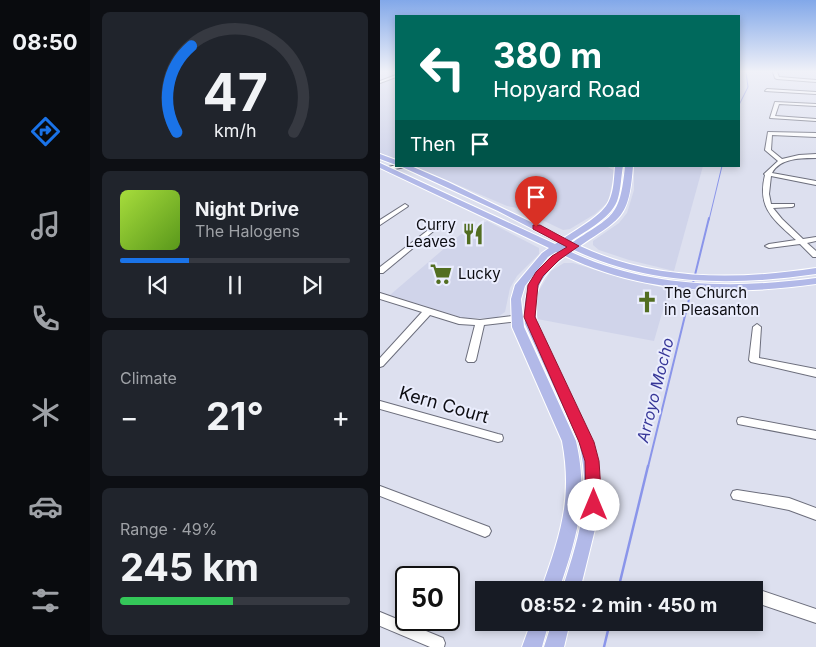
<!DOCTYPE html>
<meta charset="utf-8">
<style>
body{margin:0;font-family:Inter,sans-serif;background:#20242c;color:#f1f3f6;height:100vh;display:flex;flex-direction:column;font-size:19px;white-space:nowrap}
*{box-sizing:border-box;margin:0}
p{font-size:16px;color:#9ea1a6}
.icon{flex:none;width:28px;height:28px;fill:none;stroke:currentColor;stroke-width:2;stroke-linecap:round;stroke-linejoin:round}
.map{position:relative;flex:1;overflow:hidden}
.drawer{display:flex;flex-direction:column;gap:12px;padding:12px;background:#0d0f14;width:290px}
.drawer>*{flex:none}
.hud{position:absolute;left:15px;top:15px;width:345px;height:152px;border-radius:0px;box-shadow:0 2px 8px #0003;background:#00695c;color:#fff;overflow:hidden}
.speed{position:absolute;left:15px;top:566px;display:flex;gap:10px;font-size:25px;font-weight:700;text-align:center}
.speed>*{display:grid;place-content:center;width:65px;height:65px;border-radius:50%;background:#171b24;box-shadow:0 2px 8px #0003;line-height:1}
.speed .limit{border:2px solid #111;border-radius:8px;background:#fff;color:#111}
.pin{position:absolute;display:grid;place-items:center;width:42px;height:42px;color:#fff;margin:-51px -21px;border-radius:50% 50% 50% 0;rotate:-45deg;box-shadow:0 0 5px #0007}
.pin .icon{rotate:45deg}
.me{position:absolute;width:55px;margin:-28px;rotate:0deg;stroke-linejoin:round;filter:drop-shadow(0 0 4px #0008)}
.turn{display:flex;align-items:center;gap:18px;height:105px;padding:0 15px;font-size:22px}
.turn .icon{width:65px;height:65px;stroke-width:2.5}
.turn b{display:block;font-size:35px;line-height:42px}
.then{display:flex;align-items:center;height:48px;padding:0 15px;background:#0003;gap:10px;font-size:19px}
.big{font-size:38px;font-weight:700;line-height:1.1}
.drawer .card{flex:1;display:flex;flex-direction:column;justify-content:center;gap:8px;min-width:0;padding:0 18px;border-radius:8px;background:#20242c}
.drawer .dial{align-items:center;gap:0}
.dial svg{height:130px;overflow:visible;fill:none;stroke:#363941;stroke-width:7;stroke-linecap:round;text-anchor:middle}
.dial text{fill:#f1f3f6;stroke:none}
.song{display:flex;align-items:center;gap:15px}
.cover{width:60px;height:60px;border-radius:8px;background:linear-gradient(135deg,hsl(80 70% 55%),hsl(90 70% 35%))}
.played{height:5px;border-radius:2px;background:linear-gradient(90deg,#1a73e8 30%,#363941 30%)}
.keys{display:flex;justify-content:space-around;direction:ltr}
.heat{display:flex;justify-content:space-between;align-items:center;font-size:28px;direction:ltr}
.charge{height:8px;border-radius:4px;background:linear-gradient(90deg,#34c759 49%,#363941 0)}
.trip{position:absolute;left:95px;top:581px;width:288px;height:50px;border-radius:0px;background:#171b24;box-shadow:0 2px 8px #0003;font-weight:700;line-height:50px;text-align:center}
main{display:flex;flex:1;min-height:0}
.tab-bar{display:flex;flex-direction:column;width:90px;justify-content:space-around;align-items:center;background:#090b0e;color:#9ea1a6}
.tab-bar .icon{width:35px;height:35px}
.tab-bar .on{color:#1a73e8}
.tab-bar b{font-size:22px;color:#f1f3f6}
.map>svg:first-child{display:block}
</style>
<main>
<nav class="tab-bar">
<b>08:50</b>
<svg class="icon on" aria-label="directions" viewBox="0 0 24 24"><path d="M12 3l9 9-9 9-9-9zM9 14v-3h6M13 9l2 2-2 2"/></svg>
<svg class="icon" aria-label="music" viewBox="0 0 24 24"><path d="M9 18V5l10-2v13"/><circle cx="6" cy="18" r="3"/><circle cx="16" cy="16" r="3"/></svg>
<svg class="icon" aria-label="phone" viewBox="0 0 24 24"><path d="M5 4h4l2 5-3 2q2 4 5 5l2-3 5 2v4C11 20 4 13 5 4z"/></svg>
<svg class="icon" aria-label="climate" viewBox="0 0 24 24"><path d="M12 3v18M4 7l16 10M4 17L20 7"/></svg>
<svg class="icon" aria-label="car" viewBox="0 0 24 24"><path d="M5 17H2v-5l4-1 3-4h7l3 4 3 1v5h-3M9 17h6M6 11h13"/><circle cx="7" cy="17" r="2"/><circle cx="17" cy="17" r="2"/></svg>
<svg class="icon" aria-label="filters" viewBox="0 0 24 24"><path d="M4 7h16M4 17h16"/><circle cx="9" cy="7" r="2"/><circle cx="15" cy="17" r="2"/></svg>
</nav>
<section class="drawer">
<div class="card dial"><svg viewBox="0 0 100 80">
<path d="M14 69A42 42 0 1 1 86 69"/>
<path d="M14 69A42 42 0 0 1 23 16" stroke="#1a73e8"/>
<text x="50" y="56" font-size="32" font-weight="700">47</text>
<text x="50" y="72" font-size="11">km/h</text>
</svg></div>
<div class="card">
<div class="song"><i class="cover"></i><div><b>Night Drive</b><p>The Halogens</p></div></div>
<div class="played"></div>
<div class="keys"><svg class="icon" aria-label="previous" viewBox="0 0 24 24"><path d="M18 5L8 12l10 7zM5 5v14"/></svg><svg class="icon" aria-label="pause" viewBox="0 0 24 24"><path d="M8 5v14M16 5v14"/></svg><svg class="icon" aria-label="next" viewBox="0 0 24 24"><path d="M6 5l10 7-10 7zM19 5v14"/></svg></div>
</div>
<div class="card"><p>Climate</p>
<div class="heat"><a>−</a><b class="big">21°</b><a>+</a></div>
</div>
<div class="card"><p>Range · 49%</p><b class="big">245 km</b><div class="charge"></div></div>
</section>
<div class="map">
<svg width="436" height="647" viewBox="0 0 436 647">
<rect width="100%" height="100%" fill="#dde0ef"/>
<g fill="#d0d4ea">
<path d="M16,77V160L0,153V84Z"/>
<path d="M226,166L235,171L228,202L215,214L190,229L183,230L137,208L127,206L36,167Z"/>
<path d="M254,166H323L294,271L249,260L219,250L213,245V241L239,223L247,213L254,190Z"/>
<path d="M107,221L159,248V254L137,276L130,288L125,312L116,318H84L10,295L80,235Z"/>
<path d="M184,263H193L242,278L289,289L274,341L157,319L158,292L171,271Z"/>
</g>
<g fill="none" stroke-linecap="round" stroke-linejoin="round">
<g stroke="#8a95ea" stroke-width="1">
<path d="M359,105L368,87L366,72"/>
<path d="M329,220L342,166"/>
</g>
<g stroke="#8a95ea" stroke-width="2">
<path d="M313,283L329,218"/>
<path d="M268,467L312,287"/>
</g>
<g stroke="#8a95ea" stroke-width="2.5">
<path d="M238,590L268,466"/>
<path d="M224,647L230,622"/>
</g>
<g stroke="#6c6e7c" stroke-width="2">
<g id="minor">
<path d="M393,72H397L399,77L436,80V82L397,79L395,78Z"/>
<path d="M16,75V77L0,83V81Z"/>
<path d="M387,89L436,92V94L385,91Z"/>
<path d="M395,102L436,104V106L399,104L395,116L436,119V121L390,118Z"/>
<path d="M388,132L436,133V137L392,135L391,150L402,159L419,155L436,154V158C421,158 400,158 392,173L436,181V185L391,176L389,194L391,204H414V206L412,207L393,208L402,219L423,239L436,237V241L427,243L436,251V257H433L420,244L389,248L385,246L389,244L416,240C393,219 377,208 385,175L384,174L398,161L385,150Z"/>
<path d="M16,165V166H32L8,170L5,168Z"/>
<path d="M25,204L28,206L27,207L0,225V220Z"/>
<path d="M60,221L63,223L62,224L3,273H0V267Z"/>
<path d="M0,293L80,318L100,320L149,314L153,317L149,320L104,325L96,360L94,362H88L86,360L95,325L79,324L50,315L3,366L0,367V358L42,312L0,299Z"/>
<path d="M377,324L381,327L379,358L436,369V377L371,362L369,360L373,327Z"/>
<path d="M0,401L118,434L122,435L123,438L122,441L118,442L0,409Z"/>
<path d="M362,417L436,431V439L358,424L357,421L358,418Z"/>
<path d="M0,486L109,527L111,531L109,535L105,537L0,496Z"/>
<path d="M357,490L409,498L436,508V520L409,510L353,499L351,495L353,491Z"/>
<path d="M356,582L363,585L365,590H350L351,584Z"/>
<path d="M374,588L436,609V623L374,602V590H369Z"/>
<path d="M0,612L63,638L65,643L64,647H50L0,626Z"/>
</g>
</g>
<g stroke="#fff" stroke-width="2">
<g id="major">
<path d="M0,154L16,160V165L0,159Z"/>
<path d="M0,163L175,244L178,242L118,211L20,166H31L68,182L184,238C197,229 223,215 229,201C234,191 234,177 235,166H243C241,177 241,188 238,198C234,216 206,231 191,241L193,242C233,215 240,218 245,166H253C249,219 241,218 200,246C274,281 357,280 436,268V274C355,286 270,286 194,250L191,252C269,288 353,289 436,278V284C351,296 264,294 185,256C159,277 152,291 157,324L213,442L218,462L220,481L218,517L200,590H182C199,537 212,498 199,442L145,324C142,290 151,274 178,253L176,252L168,257L145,286L141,299L144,327L196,441C209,498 197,536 179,590H161C180,536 193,499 182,441L132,327L131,299L135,285L162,253L169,248L0,168Z"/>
<path d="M151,622H169L162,647H142Z"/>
<path d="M172,622H190L184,647H164Z"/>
</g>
</g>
<use href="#minor" fill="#fff" fill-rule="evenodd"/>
<use href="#major" fill="#b2b9e8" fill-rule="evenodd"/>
</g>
<linearGradient id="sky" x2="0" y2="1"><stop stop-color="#82a8e9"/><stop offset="0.44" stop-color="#f0f1f8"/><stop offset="1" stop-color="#f0f1f8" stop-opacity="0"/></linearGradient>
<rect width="436" height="162" fill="url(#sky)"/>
<path fill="#e11d48" stroke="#92132f" d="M153,225H160L199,246L179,260L163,276L158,285L155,317L214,442L219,461L222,505L219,510L214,512L208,510L206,505L205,461L199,442L144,317L148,285L156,272L172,256L187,247L153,229Z"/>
<defs>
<g id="restaurant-bare" transform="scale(1.725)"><path d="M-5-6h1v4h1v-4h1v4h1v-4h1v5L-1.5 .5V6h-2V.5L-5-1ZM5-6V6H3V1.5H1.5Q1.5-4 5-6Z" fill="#526e21" stroke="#eaedfd" stroke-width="2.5" paint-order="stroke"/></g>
<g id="supermarket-bare" transform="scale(1.725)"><path d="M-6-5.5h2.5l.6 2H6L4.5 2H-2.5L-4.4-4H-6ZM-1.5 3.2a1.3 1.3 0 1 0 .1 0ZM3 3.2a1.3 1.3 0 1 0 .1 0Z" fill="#526e21" stroke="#eaedfd" stroke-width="2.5" paint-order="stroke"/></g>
<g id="church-bare" transform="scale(1.725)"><path d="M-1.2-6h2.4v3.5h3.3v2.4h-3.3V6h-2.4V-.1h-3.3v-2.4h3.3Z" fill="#526e21" stroke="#eaedfd" stroke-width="2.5" paint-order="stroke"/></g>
</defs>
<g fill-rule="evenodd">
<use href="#restaurant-bare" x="93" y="234"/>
<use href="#supermarket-bare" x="61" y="274"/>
<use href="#church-bare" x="267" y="302"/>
</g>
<g text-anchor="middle" stroke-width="4" stroke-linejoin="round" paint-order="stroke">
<g font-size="15" fill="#0d0d12" stroke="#eaedfd" text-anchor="start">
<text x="76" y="230" text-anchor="end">Curry<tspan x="76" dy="17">Leaves</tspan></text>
<text x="78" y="279">Lucky</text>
<text x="284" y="298">The Church<tspan x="284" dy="17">in Pleasanton</tspan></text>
</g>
<g font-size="16" font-style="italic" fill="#373798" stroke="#eaedfd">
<text transform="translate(275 390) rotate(-76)" y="6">Arroyo Mocho</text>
</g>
<g font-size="18" fill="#0d0d12" stroke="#eaedfd">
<text transform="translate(64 405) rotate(16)" y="6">Kern Court</text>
</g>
</g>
</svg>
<div class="speed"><div class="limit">50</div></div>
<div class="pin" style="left:156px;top:227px;background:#d93025"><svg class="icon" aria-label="arrive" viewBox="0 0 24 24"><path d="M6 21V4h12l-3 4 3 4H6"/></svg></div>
<svg class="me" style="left:214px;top:505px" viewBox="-20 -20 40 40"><circle r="19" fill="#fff"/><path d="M0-13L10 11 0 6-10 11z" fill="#e11d48"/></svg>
<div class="trip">08:52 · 2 min · 450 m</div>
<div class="hud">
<div class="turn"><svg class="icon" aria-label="left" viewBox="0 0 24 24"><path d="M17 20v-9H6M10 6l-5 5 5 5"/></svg><div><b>380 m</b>Hopyard Road</div></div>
<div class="then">Then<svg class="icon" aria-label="arrive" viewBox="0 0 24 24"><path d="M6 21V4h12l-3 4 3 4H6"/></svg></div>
</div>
</div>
</main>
